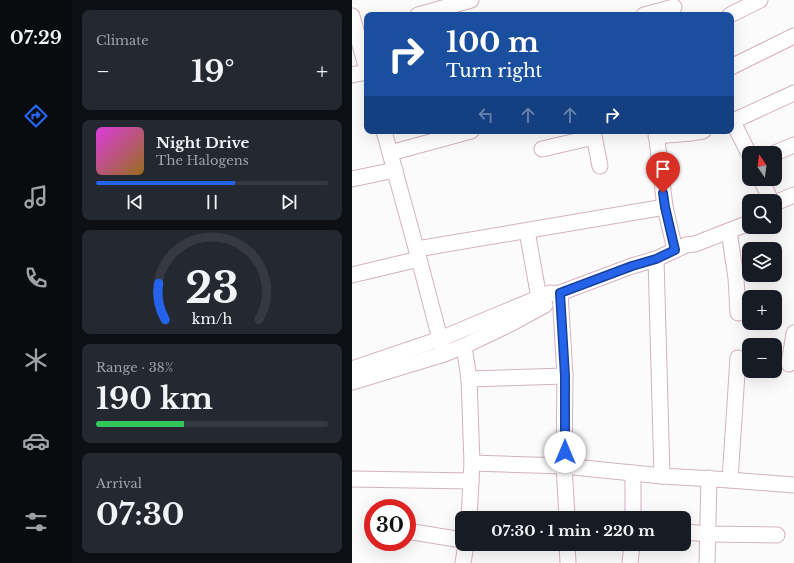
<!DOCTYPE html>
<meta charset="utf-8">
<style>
body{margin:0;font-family:"Libre Baskerville",serif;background:#242831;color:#f1f3f6;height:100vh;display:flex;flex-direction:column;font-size:15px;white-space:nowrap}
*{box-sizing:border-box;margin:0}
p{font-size:13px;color:#9ea1a6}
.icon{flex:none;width:22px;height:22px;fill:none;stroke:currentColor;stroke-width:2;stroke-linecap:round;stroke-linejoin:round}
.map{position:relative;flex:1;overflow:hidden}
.panel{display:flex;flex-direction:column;gap:10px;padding:10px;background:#0d0f14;width:280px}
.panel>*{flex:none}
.hud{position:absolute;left:12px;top:12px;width:370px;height:122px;border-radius:8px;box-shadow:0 4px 16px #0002;background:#1a4fa0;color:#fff;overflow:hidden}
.needle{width:26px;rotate:346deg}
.buttons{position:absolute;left:390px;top:146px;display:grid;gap:8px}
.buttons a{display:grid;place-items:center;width:40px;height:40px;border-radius:8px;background:#171b24;box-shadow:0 4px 16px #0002;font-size:20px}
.speed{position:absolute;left:12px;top:499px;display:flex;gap:8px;font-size:20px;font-weight:700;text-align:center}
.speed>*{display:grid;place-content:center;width:52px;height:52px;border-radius:50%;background:#171b24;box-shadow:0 4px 16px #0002;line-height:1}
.speed .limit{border:6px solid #d22;background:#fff;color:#111}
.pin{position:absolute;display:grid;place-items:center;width:34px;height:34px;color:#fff;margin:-41px -17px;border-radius:50% 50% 50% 0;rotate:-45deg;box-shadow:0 0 4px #0007}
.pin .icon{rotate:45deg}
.me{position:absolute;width:44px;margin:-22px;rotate:0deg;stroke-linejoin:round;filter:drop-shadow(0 0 3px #0008)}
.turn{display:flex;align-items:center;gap:14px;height:84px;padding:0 16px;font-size:18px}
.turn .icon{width:52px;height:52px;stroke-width:2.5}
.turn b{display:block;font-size:28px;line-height:34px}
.lanes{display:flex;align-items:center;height:38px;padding:0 16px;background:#0003;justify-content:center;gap:20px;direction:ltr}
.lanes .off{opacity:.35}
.big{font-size:30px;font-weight:700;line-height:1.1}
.panel .card{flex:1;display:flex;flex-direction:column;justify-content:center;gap:6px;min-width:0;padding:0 14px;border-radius:8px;background:#242831}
.panel .dial{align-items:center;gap:0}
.dial svg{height:104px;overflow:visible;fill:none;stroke:#363941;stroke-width:7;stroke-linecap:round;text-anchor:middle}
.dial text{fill:#f1f3f6;stroke:none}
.song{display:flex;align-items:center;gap:12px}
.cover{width:48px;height:48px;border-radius:6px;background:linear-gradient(135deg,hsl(300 70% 55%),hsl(40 70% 35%))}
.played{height:4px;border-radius:2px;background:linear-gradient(90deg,#2563eb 60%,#363941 60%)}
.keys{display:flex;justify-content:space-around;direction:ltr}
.heat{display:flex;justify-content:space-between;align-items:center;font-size:22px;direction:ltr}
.charge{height:6px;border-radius:3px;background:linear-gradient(90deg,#34c759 38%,#363941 0)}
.trip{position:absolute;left:103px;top:511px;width:236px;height:40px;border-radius:8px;background:#171b24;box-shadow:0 4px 16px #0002;font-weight:700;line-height:40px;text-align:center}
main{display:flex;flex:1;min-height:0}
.dock{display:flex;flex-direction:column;width:72px;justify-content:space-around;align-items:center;background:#090b0e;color:#9ea1a6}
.dock .icon{width:28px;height:28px}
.dock .active{color:#2563eb}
.dock b{font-size:18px;color:#f1f3f6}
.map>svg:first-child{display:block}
</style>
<main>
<nav class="dock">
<b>07:29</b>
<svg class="icon active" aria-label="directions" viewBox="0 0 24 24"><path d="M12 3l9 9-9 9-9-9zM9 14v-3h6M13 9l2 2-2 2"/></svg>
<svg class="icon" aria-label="music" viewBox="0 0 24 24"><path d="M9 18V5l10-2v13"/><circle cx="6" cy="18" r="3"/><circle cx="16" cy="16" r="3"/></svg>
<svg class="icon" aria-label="phone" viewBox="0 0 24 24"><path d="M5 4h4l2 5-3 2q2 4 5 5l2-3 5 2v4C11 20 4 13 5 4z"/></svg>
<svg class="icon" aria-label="climate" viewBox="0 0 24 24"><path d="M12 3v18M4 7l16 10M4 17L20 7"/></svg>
<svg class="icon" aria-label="car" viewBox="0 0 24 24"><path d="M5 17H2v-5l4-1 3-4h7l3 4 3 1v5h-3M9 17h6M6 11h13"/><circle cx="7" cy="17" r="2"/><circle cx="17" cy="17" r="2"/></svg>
<svg class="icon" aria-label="filters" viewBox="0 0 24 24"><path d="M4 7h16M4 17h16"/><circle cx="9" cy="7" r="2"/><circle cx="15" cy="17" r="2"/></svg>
</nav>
<section class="panel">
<div class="card"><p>Climate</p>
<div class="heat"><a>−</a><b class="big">19°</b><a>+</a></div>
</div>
<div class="card">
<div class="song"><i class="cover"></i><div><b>Night Drive</b><p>The Halogens</p></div></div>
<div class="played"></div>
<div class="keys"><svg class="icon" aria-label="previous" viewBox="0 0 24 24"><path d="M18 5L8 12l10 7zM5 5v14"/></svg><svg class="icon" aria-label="pause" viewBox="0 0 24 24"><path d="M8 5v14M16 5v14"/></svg><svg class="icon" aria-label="next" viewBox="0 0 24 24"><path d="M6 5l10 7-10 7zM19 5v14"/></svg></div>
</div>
<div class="card dial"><svg viewBox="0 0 100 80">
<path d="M14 69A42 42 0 1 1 86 69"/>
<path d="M14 69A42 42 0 0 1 9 41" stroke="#2563eb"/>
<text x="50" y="56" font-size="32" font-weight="700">23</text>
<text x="50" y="72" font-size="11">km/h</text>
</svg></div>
<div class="card"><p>Range · 38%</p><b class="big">190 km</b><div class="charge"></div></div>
<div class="card"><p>Arrival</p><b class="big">07:30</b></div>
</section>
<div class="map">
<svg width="442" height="563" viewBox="0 0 442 563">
<rect width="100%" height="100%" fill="#fbfbfb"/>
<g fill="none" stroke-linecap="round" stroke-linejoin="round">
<g stroke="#d4b2c0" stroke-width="17">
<g id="minor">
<path d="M66,15L119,0"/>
<path d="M292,15L322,7"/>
<path d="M378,15L408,0"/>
<path d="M0,16L15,70"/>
<path d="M379,67L442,36"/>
<path d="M0,75L15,72"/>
<path d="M379,118L397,154"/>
<path d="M379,122L442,93"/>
<path d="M32,131L67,259L92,354"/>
<path d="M241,131L248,166"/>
<path d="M304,131L313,207L323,250"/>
<path d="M304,136L339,133L351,131"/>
<path d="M190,149L242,137"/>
<path d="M38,153L119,131"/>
<path d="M423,153L442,145"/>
<path d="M0,179L43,170"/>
<path d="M409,179L419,201"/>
<path d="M423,203L442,195"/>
<path d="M175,231L187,298"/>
<path d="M377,231L384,278L386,313"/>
<path d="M65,249L313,207"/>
<path d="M304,259L310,476"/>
<path d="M0,275L67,259"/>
<path d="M208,293L213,376L212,466L215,518"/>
<path d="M112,346L117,379L120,463L117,518"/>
<path d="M437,364L442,333"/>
<path d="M0,369L88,339L198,293L205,294L280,266L304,259L334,245L343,244L397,223"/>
<path d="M117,379L213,376"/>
<path d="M0,382L92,354L112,346L160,323L193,305"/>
<path d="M120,463L212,466L310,476L378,480L442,485"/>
<path d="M281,473V518"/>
<path d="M0,479L119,481"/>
<path d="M378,480L386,358"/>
<path d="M55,531L110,540"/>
<path d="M332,532L356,534L425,535"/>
<path d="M215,544L216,563"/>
<path d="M111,563L114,544"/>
<path d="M278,563L280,544"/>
<path d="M355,563L357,478"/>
</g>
</g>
<use href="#minor" stroke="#fff" stroke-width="15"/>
</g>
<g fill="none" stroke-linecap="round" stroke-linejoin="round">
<g stroke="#184099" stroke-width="10">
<path id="route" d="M213,452V376L208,293L280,266L304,259L323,250L313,207L311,193"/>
</g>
<use href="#route" stroke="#2563eb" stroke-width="7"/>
</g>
</svg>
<div class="buttons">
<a><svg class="needle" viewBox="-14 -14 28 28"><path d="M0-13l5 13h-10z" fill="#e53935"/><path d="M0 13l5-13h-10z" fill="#9ea1a6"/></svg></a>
<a><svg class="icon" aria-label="search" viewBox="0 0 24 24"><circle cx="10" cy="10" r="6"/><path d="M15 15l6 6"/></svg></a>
<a><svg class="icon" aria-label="layers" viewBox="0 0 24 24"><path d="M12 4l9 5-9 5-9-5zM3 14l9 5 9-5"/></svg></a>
<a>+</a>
<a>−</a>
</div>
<div class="speed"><div class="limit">30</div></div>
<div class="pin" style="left:311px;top:193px;background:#d93025"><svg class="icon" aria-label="arrive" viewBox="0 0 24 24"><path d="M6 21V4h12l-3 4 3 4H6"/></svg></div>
<svg class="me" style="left:213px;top:452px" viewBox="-20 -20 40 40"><circle r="19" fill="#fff"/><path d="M0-13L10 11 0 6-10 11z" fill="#2563eb"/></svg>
<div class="trip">07:30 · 1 min · 220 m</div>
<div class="hud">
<div class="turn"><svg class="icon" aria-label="right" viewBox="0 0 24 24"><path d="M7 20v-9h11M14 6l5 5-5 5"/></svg><div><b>100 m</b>Turn right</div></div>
<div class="lanes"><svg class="icon off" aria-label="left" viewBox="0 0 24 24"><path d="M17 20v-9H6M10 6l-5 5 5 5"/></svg><svg class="icon off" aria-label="ahead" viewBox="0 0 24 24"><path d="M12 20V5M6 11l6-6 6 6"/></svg><svg class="icon off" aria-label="ahead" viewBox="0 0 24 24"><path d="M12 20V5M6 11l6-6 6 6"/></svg><svg class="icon" aria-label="right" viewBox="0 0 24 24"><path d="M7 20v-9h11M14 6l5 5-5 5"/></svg></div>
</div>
</div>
</main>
